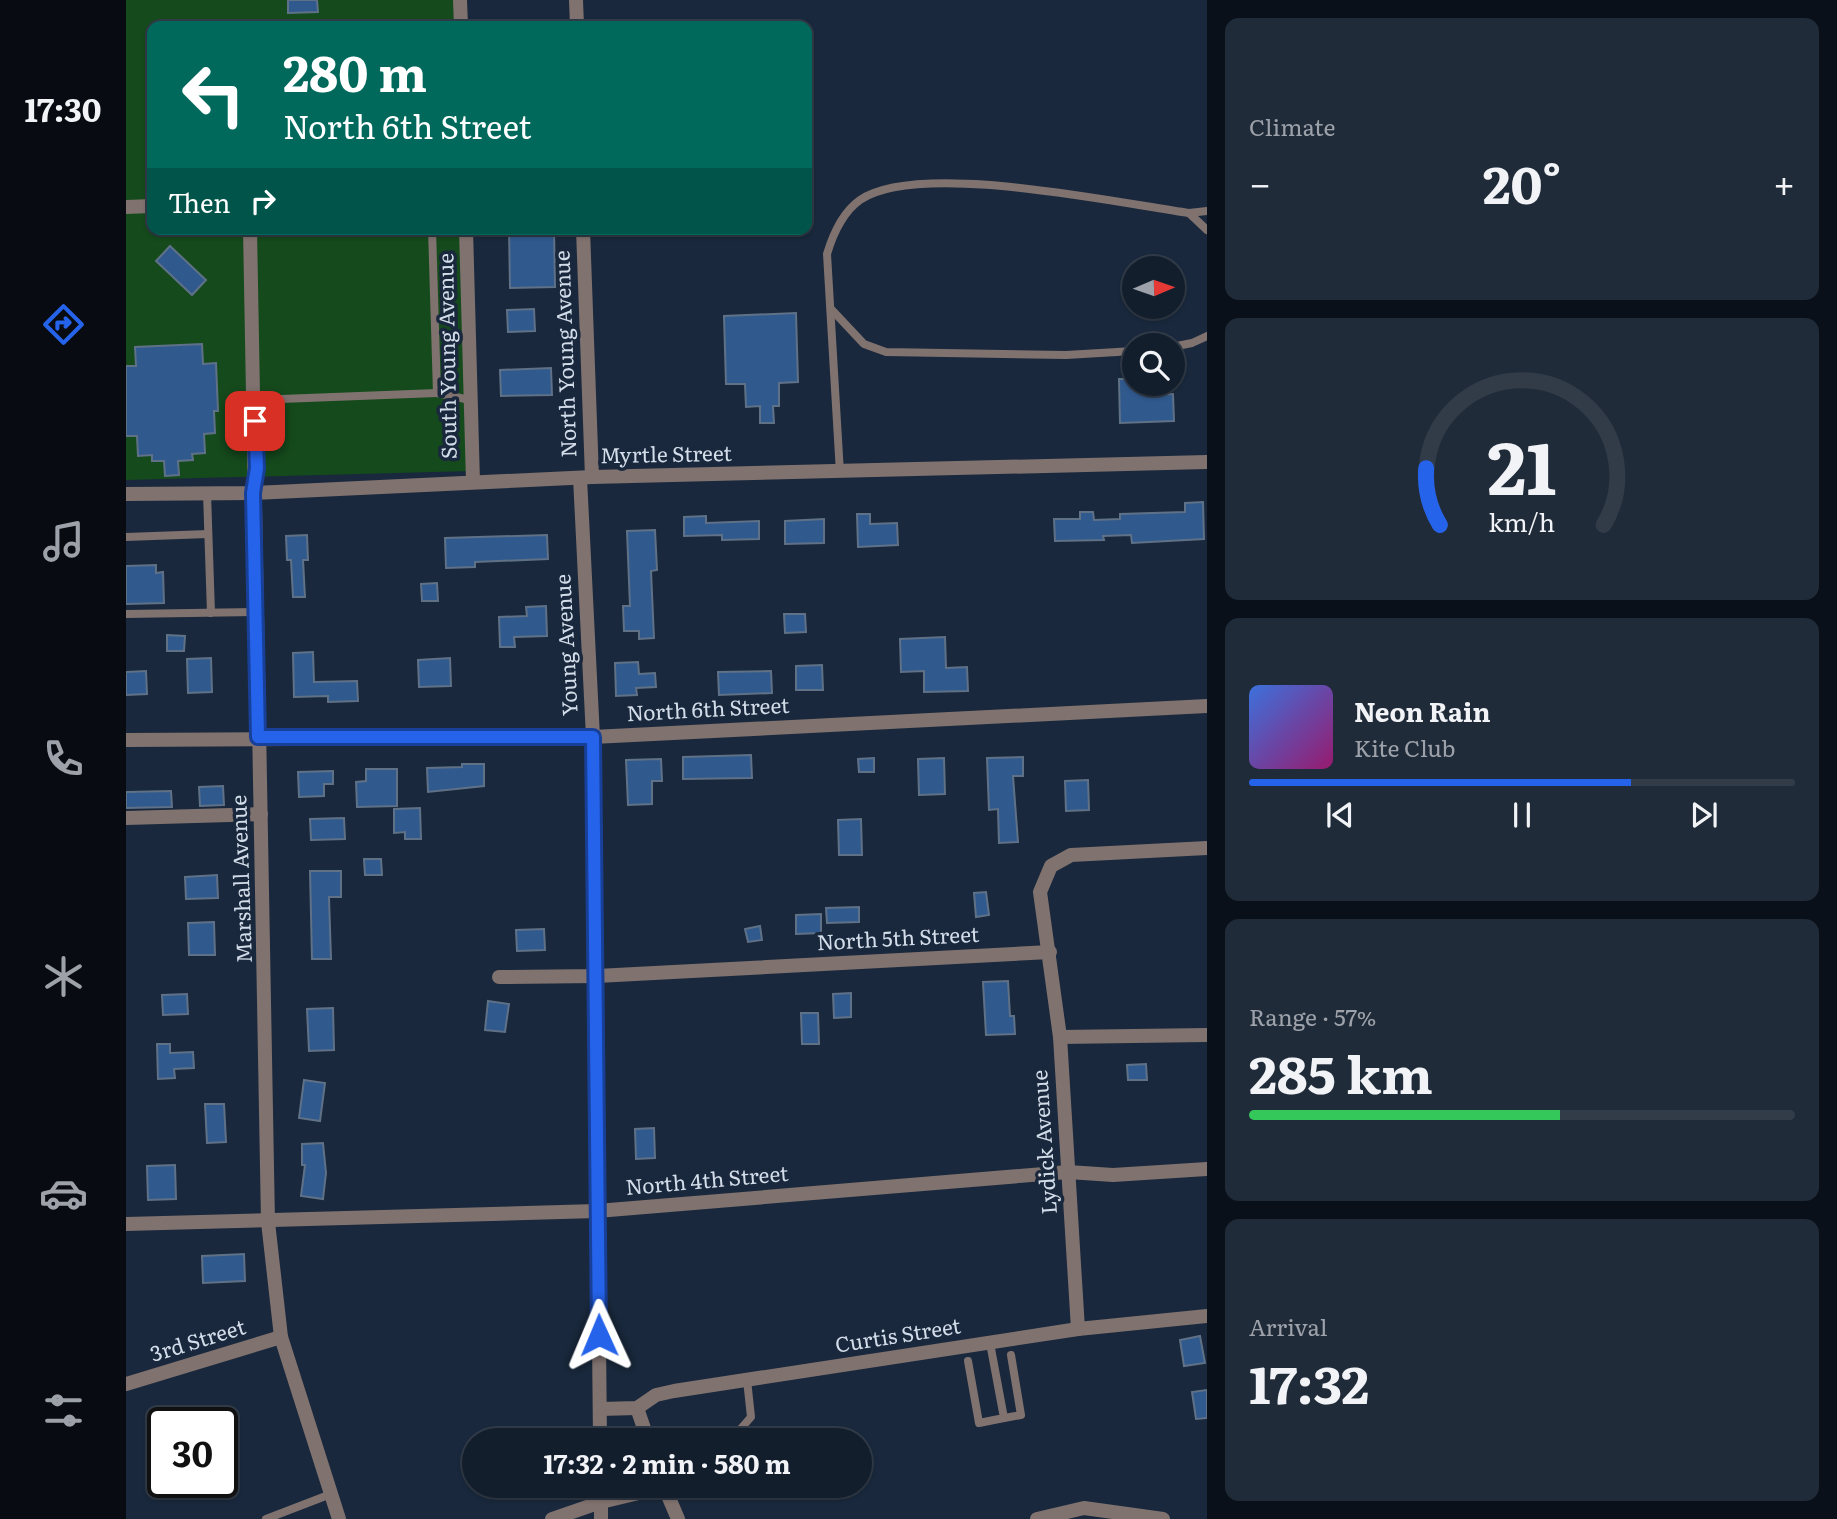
<!DOCTYPE html>
<meta charset="utf-8">
<style>
body{margin:0;font-family:Literata,serif;background:#202b39;color:#f1f3f6;height:100vh;display:flex;flex-direction:column;font-size:26px;white-space:nowrap}
*{box-sizing:border-box;margin:0}
p{font-size:23px;color:#9da2aa}
.icon{flex:none;width:38px;height:38px;fill:none;stroke:currentColor;stroke-width:2;stroke-linecap:round;stroke-linejoin:round}
.map{position:relative;flex:1;overflow:hidden}
.panel{display:flex;flex-direction:column;gap:18px;padding:18px;background:#0a1019;width:630px}
.panel>*{flex:none}
.hud{position:absolute;left:21px;top:21px;width:665px;height:214px;border-radius:14px;box-shadow:0 2px 5px #0004,0 0 0 2px #323c49;background:#00695c;color:#fff;overflow:hidden}
.needle{width:46px;rotate:88deg}
.buttons{position:absolute;left:996px;top:256px;display:grid;gap:14px}
.buttons a{display:grid;place-items:center;width:63px;height:63px;border-radius:50%;background:#131e2d;box-shadow:0 2px 5px #0004,0 0 0 2px #323c49;font-size:35px}
.speed{position:absolute;left:21px;top:1407px;display:flex;gap:14px;font-size:35px;font-weight:700;text-align:center}
.speed>*{display:grid;place-content:center;width:91px;height:91px;border-radius:50%;background:#131e2d;box-shadow:0 2px 5px #0004,0 0 0 2px #323c49;line-height:1}
.speed .limit{border:4px solid #111;border-radius:10px;background:#fff;color:#111}
.pin{position:absolute;display:grid;place-items:center;width:60px;height:60px;color:#fff;margin:-30px;border-radius:14px;box-shadow:0 4px 10px #0006}
.me{position:absolute;width:77px;margin:-38px;rotate:359deg;stroke-linejoin:round;filter:drop-shadow(0 0 5px #0008)}
.turn{display:flex;align-items:center;gap:24px;height:147px;padding:0 21px;font-size:32px}
.turn .icon{width:91px;height:91px;stroke-width:2.5}
.turn b{display:block;font-size:49px;line-height:60px}
.then{display:flex;align-items:center;height:66px;padding:0 21px;background:#0003;gap:14px;font-size:26px}
.big{font-size:52px;font-weight:700;line-height:1.1}
.panel .tile{flex:1;display:flex;flex-direction:column;justify-content:center;gap:10px;min-width:0;padding:0 24px;border-radius:14px;background:#202b39}
.panel .dial{align-items:center;gap:0}
.dial svg{height:182px;overflow:visible;fill:none;stroke:#323c49;stroke-width:7;stroke-linecap:round;text-anchor:middle}
.dial text{fill:#f1f3f6;stroke:none}
.song{display:flex;align-items:center;gap:21px}
.cover{width:84px;height:84px;border-radius:10px;background:linear-gradient(135deg,hsl(220 70% 55%),hsl(320 70% 35%))}
.played{height:7px;border-radius:4px;background:linear-gradient(90deg,#2563eb 70%,#323c49 70%)}
.keys{display:flex;justify-content:space-around;direction:ltr}
.heat{display:flex;justify-content:space-between;align-items:center;font-size:38px;direction:ltr}
.charge{height:10px;border-radius:5px;background:linear-gradient(90deg,#34c759 57%,#323c49 0)}
.trip{position:absolute;left:336px;top:1428px;width:410px;height:70px;border-radius:35px;background:#131e2d;box-shadow:0 2px 5px #0004,0 0 0 2px #323c49;font-weight:700;line-height:70px;text-align:center}
main{display:flex;flex:1;min-height:0}
.tab-bar{display:flex;flex-direction:column;width:126px;justify-content:space-around;align-items:center;background:#080c12;color:#9da2aa}
.tab-bar .icon{width:49px;height:49px}
.tab-bar .current{color:#2563eb}
.tab-bar b{font-size:32px;color:#f1f3f6}
.map>svg:first-child{display:block}
</style>
<main>
<nav class="tab-bar">
<b>17:30</b>
<svg class="icon current" aria-label="directions" viewBox="0 0 24 24"><path d="M12 3l9 9-9 9-9-9zM9 14v-3h6M13 9l2 2-2 2"/></svg>
<svg class="icon" aria-label="music" viewBox="0 0 24 24"><path d="M9 18V5l10-2v13"/><circle cx="6" cy="18" r="3"/><circle cx="16" cy="16" r="3"/></svg>
<svg class="icon" aria-label="phone" viewBox="0 0 24 24"><path d="M5 4h4l2 5-3 2q2 4 5 5l2-3 5 2v4C11 20 4 13 5 4z"/></svg>
<svg class="icon" aria-label="climate" viewBox="0 0 24 24"><path d="M12 3v18M4 7l16 10M4 17L20 7"/></svg>
<svg class="icon" aria-label="car" viewBox="0 0 24 24"><path d="M5 17H2v-5l4-1 3-4h7l3 4 3 1v5h-3M9 17h6M6 11h13"/><circle cx="7" cy="17" r="2"/><circle cx="17" cy="17" r="2"/></svg>
<svg class="icon" aria-label="filters" viewBox="0 0 24 24"><path d="M4 7h16M4 17h16"/><circle cx="9" cy="7" r="2"/><circle cx="15" cy="17" r="2"/></svg>
</nav>
<div class="map">
<svg width="1081" height="1519" viewBox="0 0 1081 1519">
<rect width="100%" height="100%" fill="#19283c"/>
<path fill="#154a1c" d="M0,0H331L332,26H26V229H338L346,471L0,480Z"/>
<g fill="#30598d" stroke="#5f7187" stroke-width="2">
<path d="M162,0H191L192,12L162,13Z"/>
<path d="M383,229H428L429,287L384,288Z"/>
<path d="M44,246L80,280L66,295L30,261Z"/>
<path d="M408,309L409,331L382,332L381,310Z"/>
<path d="M670,313L672,382L653,383V406H647L648,423H634V406L620,407L619,384H600L598,316Z"/>
<path d="M76,344L77,364L90,363L92,411H88L89,433L78,434L79,453L66,454L67,460L52,461L53,475L39,476L38,461H26V455L12,456L11,436H0V366H10L9,347Z"/>
<path d="M425,368L426,395L375,396L374,370Z"/>
<path d="M993,379H1008V383H1029V395L1047,394L1048,421L994,423Z"/>
<path d="M1077,502L1078,539L1006,543L1005,535L977,536L978,540L929,541L928,519H954V512H967L968,520L994,519V514L1059,512V503Z"/>
<path d="M731,514H744V524L771,523L772,545L732,547Z"/>
<path d="M580,516V523L633,521V539L596,540V535L558,536V517Z"/>
<path d="M698,519V543L659,544V521Z"/>
<path d="M529,530L531,570L525,571L528,638L513,639V631H498L497,606H504L501,531Z"/>
<path d="M181,535L182,560H177L179,597H167L165,560H161L160,536Z"/>
<path d="M421,535L422,559L349,562V567L320,568L319,538Z"/>
<path d="M30,565V573L37,572L38,603L0,604V566Z"/>
<path d="M311,583L312,601H296L295,584Z"/>
<path d="M420,606L421,636L388,637L389,647H374L373,617L401,616L400,607Z"/>
<path d="M658,614H679L680,632L659,633Z"/>
<path d="M41,635L59,636L58,651H41Z"/>
<path d="M819,637L820,668L841,667L842,691L798,692V671L775,672L774,639Z"/>
<path d="M187,652L188,682L231,681L232,701L202,702V696L168,697L167,653Z"/>
<path d="M85,658L86,692L62,693L61,659Z"/>
<path d="M324,658L325,686L293,687L292,660Z"/>
<path d="M512,662L513,674L529,673L530,687L510,688L511,695L490,696L489,663Z"/>
<path d="M696,665L697,690H670V666Z"/>
<path d="M20,671L21,694L0,695V672Z"/>
<path d="M645,671L646,693L593,695L592,672Z"/>
<path d="M625,755L626,778L557,779V757Z"/>
<path d="M897,757V776H887L892,842L873,843L872,809L863,810L861,758Z"/>
<path d="M748,758V772H733L732,759Z"/>
<path d="M818,758L819,794L793,795L792,759Z"/>
<path d="M535,759L536,781H526V804L502,805L500,760Z"/>
<path d="M336,764H358V786L302,792L301,768L336,767Z"/>
<path d="M240,769H271V806L231,807L230,782L240,781Z"/>
<path d="M207,771V784H198V796L173,797L172,772Z"/>
<path d="M962,780L963,810L940,811L939,781Z"/>
<path d="M97,786L98,805L74,806L73,787Z"/>
<path d="M45,791L46,807L0,808V792Z"/>
<path d="M294,808L295,839H279V832L268,833V809Z"/>
<path d="M218,818L219,839L185,840L184,819Z"/>
<path d="M735,819L736,855H713L712,820Z"/>
<path d="M238,859H255L256,875H239Z"/>
<path d="M184,871H215V897H203L205,959H186Z"/>
<path d="M91,875L92,898L60,899L59,877Z"/>
<path d="M860,892L863,915L850,917L848,893Z"/>
<path d="M733,907V922L701,923L700,908Z"/>
<path d="M695,914V933L670,934V915Z"/>
<path d="M88,922L89,955H63L62,923Z"/>
<path d="M634,926L636,940L622,942L619,929Z"/>
<path d="M418,929L419,950L391,951L390,930Z"/>
<path d="M882,981L884,1016H888L889,1034L860,1035L857,982Z"/>
<path d="M725,993V1017L708,1018L707,994Z"/>
<path d="M61,994L62,1014L37,1015L36,995Z"/>
<path d="M362,1001L383,1004L379,1032L359,1030Z"/>
<path d="M207,1008L208,1050L183,1051L181,1009Z"/>
<path d="M675,1013H692L693,1044H676Z"/>
<path d="M31,1044H44V1053L67,1052L68,1068L48,1069L49,1078L32,1079Z"/>
<path d="M1020,1064L1021,1080H1002L1001,1065Z"/>
<path d="M178,1080L199,1083L194,1121L173,1118Z"/>
<path d="M79,1104H98L100,1142L81,1143Z"/>
<path d="M528,1128L529,1158L510,1159L509,1129Z"/>
<path d="M197,1143L200,1173L197,1199L175,1196L179,1165H176V1144Z"/>
<path d="M49,1165L50,1199L22,1200L21,1166Z"/>
<path d="M118,1254L119,1281L77,1283L76,1256Z"/>
<path d="M1074,1336L1079,1363L1058,1366L1054,1340Z"/>
<path d="M1081,1390V1418L1070,1419L1066,1392Z"/>
</g>
<g fill="none" stroke-linecap="round" stroke-linejoin="round">
<g stroke="#80726f" stroke-width="8">
<path d="M1063,213L1081,211"/>
<path d="M306,229L311,393L344,400"/>
<path d="M706,310L738,344L760,352L940,355L1008,351"/>
<path d="M1046,347L1066,343L1081,336"/>
<path d="M129,400L311,393"/>
<path d="M714,473L701,254C707,234 717,212 734,200C792,160 991,203 1063,213L1081,230"/>
<path d="M81,493L85,613"/>
<path d="M0,537L82,534"/>
<path d="M0,614L129,612"/>
<path d="M842,1361L853,1423L878,1418L864,1343"/>
<path d="M878,1418L895,1415L885,1355"/>
<path d="M605,1440L625,1417L621,1380"/>
<path d="M140,1519L205,1494"/>
</g>
<g stroke="#80726f" stroke-width="14">
<path d="M334,0L335,26"/>
<path d="M450,0L451,26"/>
<path d="M0,207L26,206"/>
<path d="M124,229L142,1222L155,1337L213,1519"/>
<path d="M340,229L347,482"/>
<path d="M457,229L466,477"/>
<path d="M454,478L467,737L474,1440"/>
<path d="M0,494L127,493L466,477L1081,462"/>
<path d="M0,740L467,737L1081,706"/>
<path d="M0,818L135,814"/>
<path d="M373,977L471,976L924,952"/>
<path d="M934,1037L1081,1035"/>
<path d="M0,1224L471,1211L942,1172L987,1175L1081,1169"/>
<path d="M952,1329L934,1037L914,892L925,866L945,855L1081,848"/>
<path d="M0,1384L155,1337"/>
<path d="M511,1408L522,1440"/>
<path d="M474,1409L511,1408L530,1395L548,1391L952,1329L1081,1316"/>
<path d="M475,1486V1519"/>
<path d="M538,1486L552,1519"/>
<path d="M426,1519L475,1502L538,1487"/>
<path d="M911,1519L958,1508L1037,1519"/>
</g>
</g>
<g fill="none" stroke-linecap="round" stroke-linejoin="round">
<g stroke="#184099" stroke-width="18">
<path id="route" d="M129,421L131,468L127,493L132,737H467L473,1335"/>
</g>
<use href="#route" stroke="#2563eb" stroke-width="12"/>
</g>
<g text-anchor="middle" stroke-width="7" stroke-linejoin="round" paint-order="stroke">
<g font-size="21" fill="#d3dce9" stroke="#19283c">
<text transform="translate(440 354) rotate(-92)" y="7">North Young Avenue</text>
<text transform="translate(322 356) rotate(-91)" y="7">South Young Avenue</text>
<text transform="translate(540 455) rotate(-1)" y="7">Myrtle Street</text>
<text transform="translate(441 645) rotate(-93)" y="7">Young Avenue</text>
<text transform="translate(582 710) rotate(-3)" y="7">North 6th Street</text>
<text transform="translate(116 879) rotate(-92)" y="7">Marshall Avenue</text>
<text transform="translate(772 939) rotate(-3)" y="7">North 5th Street</text>
<text transform="translate(919 1142) rotate(-94)" y="7">Lydick Avenue</text>
<text transform="translate(581 1181) rotate(-5)" y="7">North 4th Street</text>
<text transform="translate(772 1336) rotate(-9)" y="7">Curtis Street</text>
<text transform="translate(72 1341) rotate(-17)" y="7">3rd Street</text>
</g>
</g>
</svg>
<div class="buttons">
<a><svg class="needle" viewBox="-14 -14 28 28"><path d="M0-13l5 13h-10z" fill="#e53935"/><path d="M0 13l5-13h-10z" fill="#9da2aa"/></svg></a>
<a><svg class="icon" aria-label="search" viewBox="0 0 24 24"><circle cx="10" cy="10" r="6"/><path d="M15 15l6 6"/></svg></a>
</div>
<div class="speed"><div class="limit">30</div></div>
<div class="pin" style="left:129px;top:421px;background:#d93025"><svg class="icon" aria-label="arrive" viewBox="0 0 24 24"><path d="M6 21V4h12l-3 4 3 4H6"/></svg></div>
<svg class="me" style="left:473px;top:1335px" viewBox="-20 -20 40 40"><path d="M0-17L14 15 0 8-14 15z" fill="#2563eb" stroke="#fff" stroke-width="4"/></svg>
<div class="trip">17:32 · 2 min · 580 m</div>
<div class="hud">
<div class="turn"><svg class="icon" aria-label="left" viewBox="0 0 24 24"><path d="M17 20v-9H6M10 6l-5 5 5 5"/></svg><div><b>280 m</b>North 6th Street</div></div>
<div class="then">Then<svg class="icon" aria-label="right" viewBox="0 0 24 24"><path d="M7 20v-9h11M14 6l5 5-5 5"/></svg></div>
</div>
</div>
<section class="panel">
<div class="tile"><p>Climate</p>
<div class="heat"><a>−</a><b class="big">20°</b><a>+</a></div>
</div>
<div class="tile dial"><svg viewBox="0 0 100 80">
<path d="M14 69A42 42 0 1 1 86 69"/>
<path d="M14 69A42 42 0 0 1 8 44" stroke="#2563eb"/>
<text x="50" y="56" font-size="32" font-weight="700">21</text>
<text x="50" y="72" font-size="11">km/h</text>
</svg></div>
<div class="tile">
<div class="song"><i class="cover"></i><div><b>Neon Rain</b><p>Kite Club</p></div></div>
<div class="played"></div>
<div class="keys"><svg class="icon" aria-label="previous" viewBox="0 0 24 24"><path d="M18 5L8 12l10 7zM5 5v14"/></svg><svg class="icon" aria-label="pause" viewBox="0 0 24 24"><path d="M8 5v14M16 5v14"/></svg><svg class="icon" aria-label="next" viewBox="0 0 24 24"><path d="M6 5l10 7-10 7zM19 5v14"/></svg></div>
</div>
<div class="tile"><p>Range · 57%</p><b class="big">285 km</b><div class="charge"></div></div>
<div class="tile"><p>Arrival</p><b class="big">17:32</b></div>
</section>
</main>
